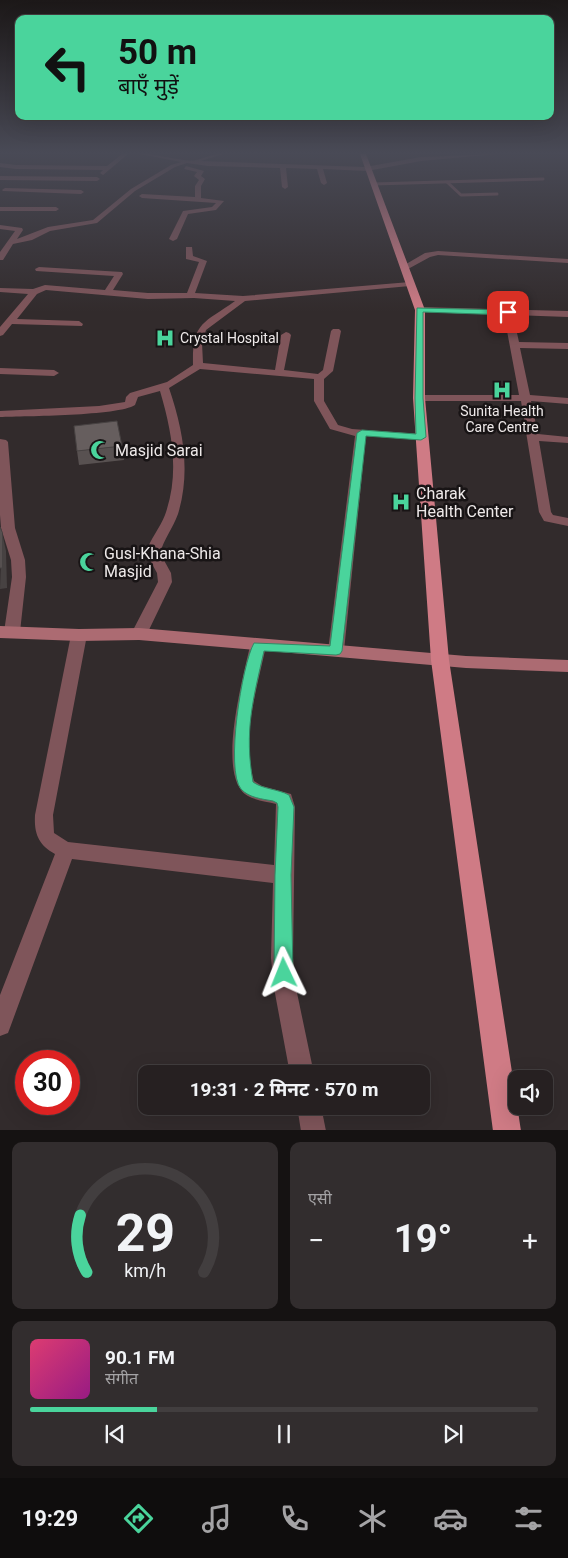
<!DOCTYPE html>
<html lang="hi">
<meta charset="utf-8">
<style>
body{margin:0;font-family:Roboto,"Noto Sans Devanagari",sans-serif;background:#322d2e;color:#f1f3f6;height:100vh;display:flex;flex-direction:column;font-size:19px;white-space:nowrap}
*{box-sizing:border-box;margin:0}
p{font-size:16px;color:#a4a3a5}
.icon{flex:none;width:28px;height:28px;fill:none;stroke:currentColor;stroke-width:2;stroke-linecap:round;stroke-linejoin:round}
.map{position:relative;height:1130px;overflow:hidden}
.details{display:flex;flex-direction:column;gap:12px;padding:12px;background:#151212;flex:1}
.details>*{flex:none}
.banner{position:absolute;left:15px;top:15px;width:539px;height:105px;border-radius:10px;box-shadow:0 5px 20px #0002,0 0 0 1px #423e3f;background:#4ad49c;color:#111;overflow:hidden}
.controls{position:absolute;left:508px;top:1070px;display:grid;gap:10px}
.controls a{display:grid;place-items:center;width:45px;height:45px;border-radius:10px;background:#262021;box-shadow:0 5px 20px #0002,0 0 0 1px #423e3f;font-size:25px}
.speed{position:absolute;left:15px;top:1050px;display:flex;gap:10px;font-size:25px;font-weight:700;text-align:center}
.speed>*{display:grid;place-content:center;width:65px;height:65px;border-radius:50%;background:#262021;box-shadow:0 5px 20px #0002,0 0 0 1px #423e3f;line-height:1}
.speed .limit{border:8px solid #d22;background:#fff;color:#111}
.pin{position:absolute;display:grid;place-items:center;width:42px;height:42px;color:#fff;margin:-21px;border-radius:10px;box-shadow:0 2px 8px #0006}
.me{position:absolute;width:55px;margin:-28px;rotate:358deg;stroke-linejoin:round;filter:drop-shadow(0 0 4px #0008)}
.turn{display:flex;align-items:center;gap:18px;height:105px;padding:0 20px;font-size:22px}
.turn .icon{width:65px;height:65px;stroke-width:2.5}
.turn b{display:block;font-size:35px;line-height:42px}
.big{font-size:38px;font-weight:700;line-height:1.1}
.details .tile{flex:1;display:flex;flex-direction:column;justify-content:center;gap:8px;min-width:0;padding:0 18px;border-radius:10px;background:#322d2e}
.details .dial{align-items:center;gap:0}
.dial svg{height:130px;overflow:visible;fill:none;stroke:#423e3f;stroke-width:7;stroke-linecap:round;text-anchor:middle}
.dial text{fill:#f1f3f6;stroke:none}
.song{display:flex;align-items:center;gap:15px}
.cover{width:60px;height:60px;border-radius:8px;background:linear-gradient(135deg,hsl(340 70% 55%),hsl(310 70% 35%))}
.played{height:5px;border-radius:2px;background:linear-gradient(90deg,#4ad49c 25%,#423e3f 25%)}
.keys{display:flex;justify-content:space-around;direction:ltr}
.heat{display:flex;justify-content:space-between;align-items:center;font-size:28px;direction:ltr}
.details .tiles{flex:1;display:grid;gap:12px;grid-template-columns:1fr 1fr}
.tile:last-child{grid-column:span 2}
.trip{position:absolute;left:138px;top:1065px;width:292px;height:50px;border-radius:10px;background:#262021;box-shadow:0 5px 20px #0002,0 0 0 1px #423e3f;font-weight:700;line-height:50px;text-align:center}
.tabs{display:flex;height:80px;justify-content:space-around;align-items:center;background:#0f0d0d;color:#a4a3a5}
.tabs .icon{width:35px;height:35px}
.tabs .current{color:#4ad49c}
.tabs b{font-size:22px;color:#f1f3f6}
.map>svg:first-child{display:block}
</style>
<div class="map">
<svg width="568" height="1131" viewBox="0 0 568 1131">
<rect width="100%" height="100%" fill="#322b2c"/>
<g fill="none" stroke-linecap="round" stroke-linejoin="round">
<g stroke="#7f555a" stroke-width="3">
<path d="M447,182L461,195L497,194"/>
<path d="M373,184L543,179"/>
</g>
<g fill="#7f555a" fill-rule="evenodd">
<path d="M122,154H128L103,175L100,173L103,170L16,169L0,167V163L16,165L107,166Z"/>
<path d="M140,154C154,153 189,163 196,160C205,158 211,154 223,154L201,161L365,167L421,157L498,154L421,161L367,171L323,169L327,183L324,185L321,183L317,169L286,168L288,187L285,189L282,187L280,168L208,166L187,163L175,167L135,191L97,223L50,231L32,240L13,244L3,260H0V252L15,231L0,229V225L22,228L23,230L17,239L48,227L93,220L131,189L171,165L181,162Z"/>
<path d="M186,166L204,171L201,176L205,179L201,186V198L224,201L216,210L188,214L177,239L173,241L169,239L183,211L212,207L216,203L142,198L139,196L142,194L195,197V186L199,180L194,176L197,172L184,169Z"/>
<path d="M0,176L97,177L100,179L97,181L0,180Z"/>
<path d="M5,188L81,190L84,192L81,194L3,191L2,190Z"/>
<path d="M0,207H56L59,209L56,211H0Z"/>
<path d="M186,247H192L193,256L207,261L195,293L243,296L410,282L414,284L410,286L245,301L206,330L202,343L203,363L275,370L281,335L286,332L289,333L291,335L284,370L318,374L323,370L331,331L333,329H339L341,331L333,371L324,379V401L338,425L352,429L421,434L427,437L421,440L366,436L344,651L341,655L336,656L331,655L328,651L355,436L330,429L314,401V379L200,369L169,388C183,429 191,471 178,514C173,528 164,539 160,553L171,573L172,582L147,634L144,638H134L131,634L158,582L157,573L146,553C150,539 160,528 165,515C180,473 172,432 160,391L138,397L135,405C118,416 25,416 0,417V411L99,406L125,402L126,397L130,393L167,382L193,365C192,322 203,324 235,301L194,298L148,299L46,290L37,294L17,319L79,321L83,324L82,326L12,324L3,335L0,336V327L28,294L0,292V288L33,289L45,285L105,290L114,276L36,271L35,269L39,267L122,272L123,274L113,290L148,293H187L199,262L186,259Z"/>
<path d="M438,251L568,259V263L438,255L430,257L408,269L401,267L425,253Z"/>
<path d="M420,307L568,311V317L513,315L519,342L568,343V349L520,348L530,395L568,398V404L531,401L538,434L568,437V443L539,441L551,512L553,515L568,518V526L544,521L539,512L521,401H419L414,398L419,395H519L504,315L417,312V308Z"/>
<path d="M0,368L54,370L59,373L54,376L0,374Z"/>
<path d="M0,439L6,440L8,442L15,528L25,560L26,577L20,632L17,636H7L4,632L12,577L11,560L1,528L0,515Z"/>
<path d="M79,630L84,631L87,635L53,815L54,833L68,842L274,865L276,804C265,801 248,800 241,790C220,762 243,678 250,646L253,642L258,641L263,642L266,646C257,688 241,738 254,781L262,786L291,794L295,807L293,958L296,988L314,1074H290L274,988L271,958L273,883L72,859L11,1025L8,1033L0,1036V995L55,854C38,845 34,833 35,815L71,635L74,631Z"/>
<path d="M297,1106H321L326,1131H301Z"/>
</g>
<path fill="#ac6b72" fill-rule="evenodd" d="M0,626L79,629L139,628L466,656L568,660V672L466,668L139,640L79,641L0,638Z"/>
<path fill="#cf7b85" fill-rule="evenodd" d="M360,154H366L425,310V398L449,660L521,1131H493L431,660L413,398L415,310Z"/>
</g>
<path fill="#585151" d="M122,446L124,460L79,465L77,451Z"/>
<path fill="#474242" d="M2,532L6,551L7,588L0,589Z"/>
<g fill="#665e5e" stroke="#474242">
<path d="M117,421L122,446L77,451L74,426Z"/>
<path d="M0,527L2,532V568H0Z"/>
</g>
<linearGradient id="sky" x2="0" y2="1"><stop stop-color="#1c1818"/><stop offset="0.49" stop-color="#494a56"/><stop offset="1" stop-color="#494a56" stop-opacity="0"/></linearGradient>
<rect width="568" height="312" fill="url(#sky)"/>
<path fill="#4ad49c" stroke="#308a65" d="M417,308L508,310L512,312L508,315L423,312V398L426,437L421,440L366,436L342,651L340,654L336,655L264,651C253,700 244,731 253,782C262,789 278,789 289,795L294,807L291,875L293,973L290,979L284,982L277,979L274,973L275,875L278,807L277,803L273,801C263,799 249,798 241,789C225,770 242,664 254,643L330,646L357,433L362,430L416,434L415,398Z"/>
<defs>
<g id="hospital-bare" transform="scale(1.5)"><path d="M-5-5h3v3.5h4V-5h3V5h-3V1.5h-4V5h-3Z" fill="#4ad49c" stroke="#181415" stroke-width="2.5" paint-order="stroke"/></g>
<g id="mosque-bare" transform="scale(1.5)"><path d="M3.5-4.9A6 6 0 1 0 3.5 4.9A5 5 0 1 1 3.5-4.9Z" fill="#4ad49c" stroke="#181415" stroke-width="2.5" paint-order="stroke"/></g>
</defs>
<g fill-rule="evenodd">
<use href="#hospital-bare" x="165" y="338"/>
<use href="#hospital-bare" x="502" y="390"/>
<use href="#mosque-bare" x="100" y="450"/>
<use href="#hospital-bare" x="401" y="502"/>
<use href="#mosque-bare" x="89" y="562"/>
</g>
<g text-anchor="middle" stroke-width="5" stroke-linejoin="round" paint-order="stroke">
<g font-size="14" fill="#eee9e9" stroke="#181415" text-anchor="start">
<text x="180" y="343">Crystal Hospital</text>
<text x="502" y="416" text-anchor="middle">Sunita Health<tspan x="502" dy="16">Care Centre</tspan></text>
</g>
<g font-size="16" fill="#eee9e9" stroke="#181415" text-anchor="start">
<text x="115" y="456">Masjid Sarai</text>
<text x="416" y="499">Charak<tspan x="416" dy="18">Health Center</tspan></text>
<text x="104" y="559">Gusl-Khana-Shia<tspan x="104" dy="18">Masjid</tspan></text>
</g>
</g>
</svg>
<div class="controls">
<a><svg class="icon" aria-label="sound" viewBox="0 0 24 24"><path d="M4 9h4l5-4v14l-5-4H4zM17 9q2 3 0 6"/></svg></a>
</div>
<div class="speed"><div class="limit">30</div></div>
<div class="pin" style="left:508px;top:312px;background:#d93025"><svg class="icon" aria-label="arrive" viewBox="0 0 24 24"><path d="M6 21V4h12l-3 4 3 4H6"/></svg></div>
<svg class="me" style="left:284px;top:973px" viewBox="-20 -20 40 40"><path d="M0-17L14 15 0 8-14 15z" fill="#4ad49c" stroke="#fff" stroke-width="4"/></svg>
<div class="trip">19:31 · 2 मिनट · 570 m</div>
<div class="banner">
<div class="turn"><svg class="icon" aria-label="left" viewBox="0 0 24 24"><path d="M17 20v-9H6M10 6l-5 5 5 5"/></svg><div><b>50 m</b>बाएँ मुड़ें</div></div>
</div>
</div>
<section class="details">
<div class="tiles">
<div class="tile dial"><svg viewBox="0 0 100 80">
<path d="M14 69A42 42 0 1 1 86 69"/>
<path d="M14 69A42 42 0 0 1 10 34" stroke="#4ad49c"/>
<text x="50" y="56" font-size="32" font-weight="700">29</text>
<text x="50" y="72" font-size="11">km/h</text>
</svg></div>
<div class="tile"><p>एसी</p>
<div class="heat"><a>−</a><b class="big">19°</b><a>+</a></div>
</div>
<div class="tile">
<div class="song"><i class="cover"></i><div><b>90.1 FM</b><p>संगीत</p></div></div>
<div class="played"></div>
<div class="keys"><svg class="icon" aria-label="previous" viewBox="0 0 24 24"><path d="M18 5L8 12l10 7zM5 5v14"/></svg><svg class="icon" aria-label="pause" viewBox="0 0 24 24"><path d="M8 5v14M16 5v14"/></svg><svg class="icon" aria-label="next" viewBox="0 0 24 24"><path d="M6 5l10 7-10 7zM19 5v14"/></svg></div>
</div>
</div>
</section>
<nav class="tabs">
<b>19:29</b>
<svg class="icon current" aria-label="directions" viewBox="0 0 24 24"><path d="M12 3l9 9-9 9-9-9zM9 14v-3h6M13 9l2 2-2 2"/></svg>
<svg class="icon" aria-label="music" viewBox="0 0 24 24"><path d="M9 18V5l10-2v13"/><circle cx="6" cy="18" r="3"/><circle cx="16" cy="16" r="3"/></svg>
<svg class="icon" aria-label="phone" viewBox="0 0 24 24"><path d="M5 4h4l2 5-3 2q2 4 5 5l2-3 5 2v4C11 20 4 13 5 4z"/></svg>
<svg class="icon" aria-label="climate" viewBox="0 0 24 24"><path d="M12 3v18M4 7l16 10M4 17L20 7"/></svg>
<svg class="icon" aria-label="car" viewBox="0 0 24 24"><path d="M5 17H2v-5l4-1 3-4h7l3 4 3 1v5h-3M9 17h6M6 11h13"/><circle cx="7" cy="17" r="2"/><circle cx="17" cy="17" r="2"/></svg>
<svg class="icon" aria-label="filters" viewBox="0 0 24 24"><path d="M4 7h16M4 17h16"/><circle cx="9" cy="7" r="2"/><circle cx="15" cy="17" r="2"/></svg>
</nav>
